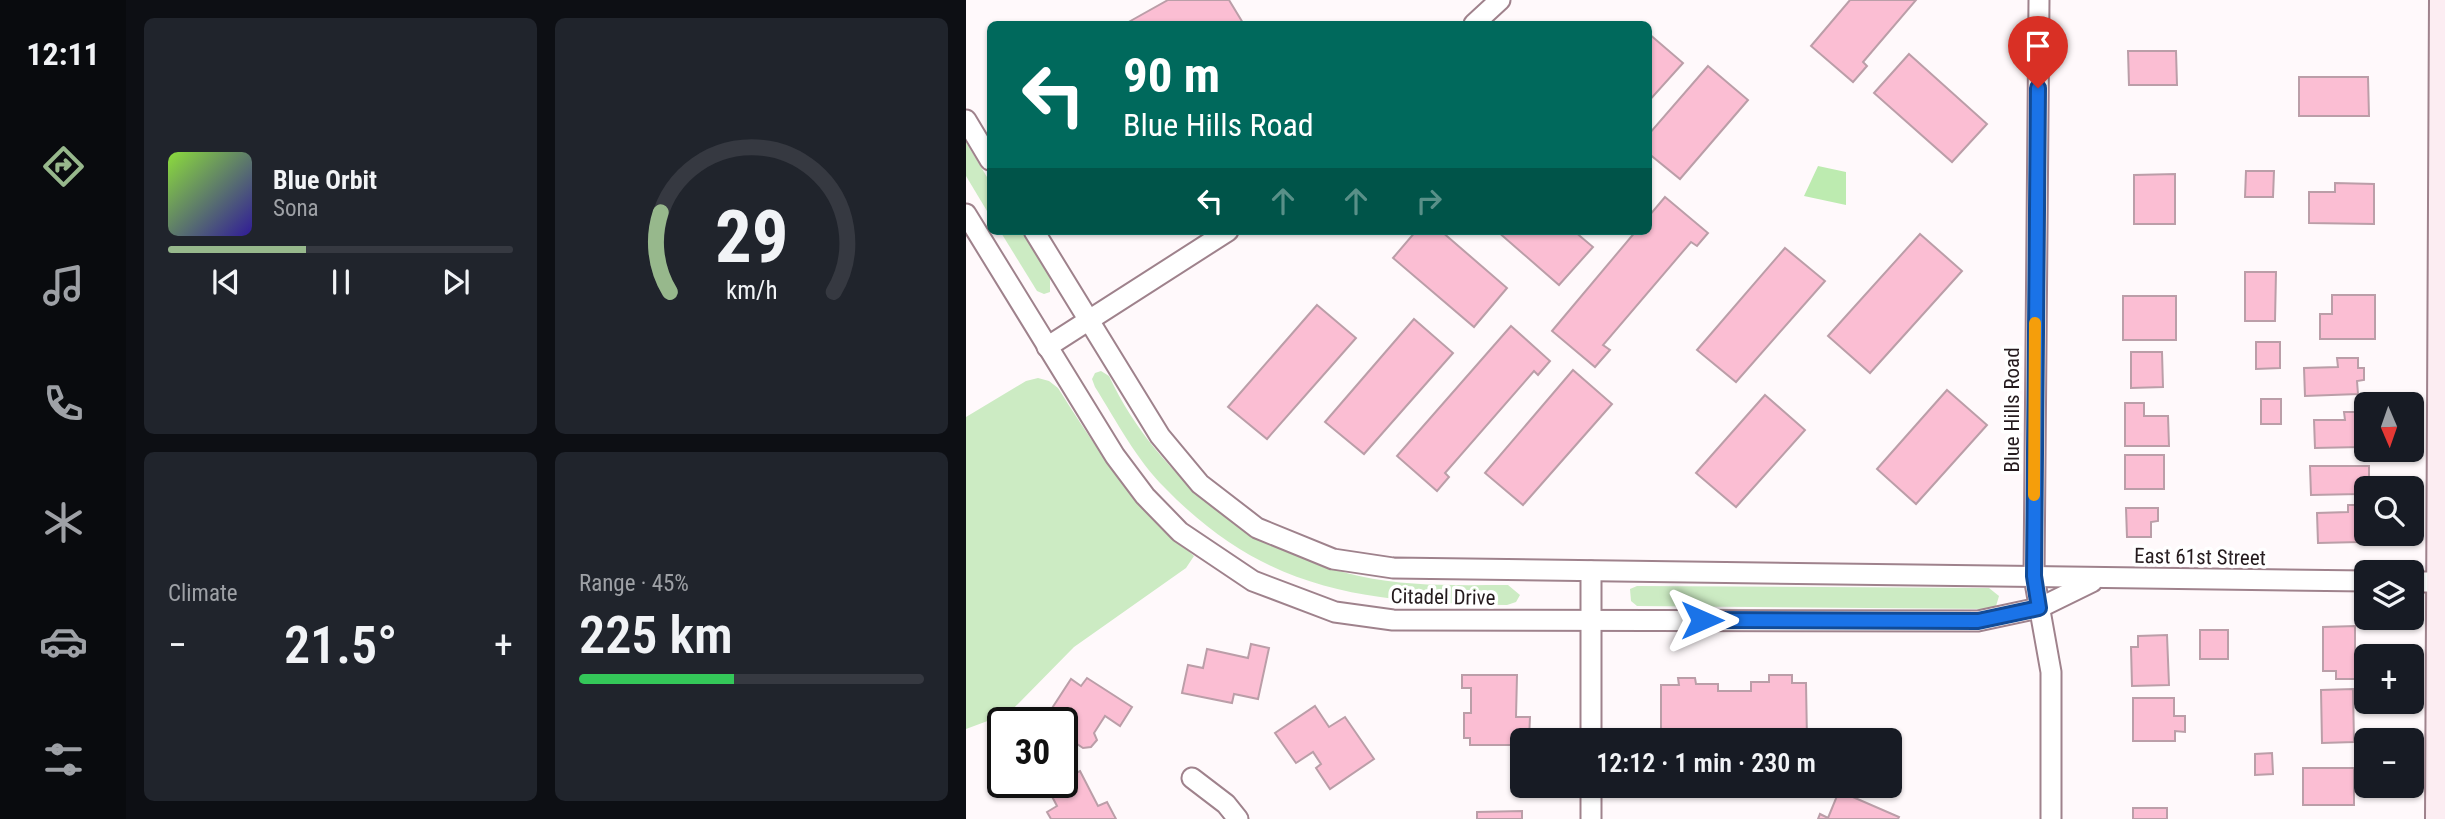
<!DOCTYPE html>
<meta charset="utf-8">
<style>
body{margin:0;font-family:"Roboto Condensed",sans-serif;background:#20242c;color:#f1f3f6;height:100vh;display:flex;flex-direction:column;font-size:26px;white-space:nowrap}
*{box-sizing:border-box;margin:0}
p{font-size:23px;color:#9ea1a6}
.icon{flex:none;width:38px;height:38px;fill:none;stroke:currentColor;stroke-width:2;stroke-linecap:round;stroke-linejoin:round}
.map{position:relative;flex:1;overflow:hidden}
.sheet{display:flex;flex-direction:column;gap:18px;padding:18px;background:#0d0f14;width:840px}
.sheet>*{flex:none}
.guide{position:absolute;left:21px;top:21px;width:665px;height:214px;border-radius:10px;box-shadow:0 2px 5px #0004;background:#00695c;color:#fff;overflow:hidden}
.needle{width:46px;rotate:178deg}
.buttons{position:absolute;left:1388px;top:392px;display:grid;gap:14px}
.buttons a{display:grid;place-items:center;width:70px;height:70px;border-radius:10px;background:#171b24;box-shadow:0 2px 5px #0004;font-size:35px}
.speed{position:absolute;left:21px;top:707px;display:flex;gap:14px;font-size:35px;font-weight:700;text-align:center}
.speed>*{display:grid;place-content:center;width:91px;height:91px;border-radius:50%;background:#171b24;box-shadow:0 2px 5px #0004;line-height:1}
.speed .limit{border:4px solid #111;border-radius:10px;background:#fff;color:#111}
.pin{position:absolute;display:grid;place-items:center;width:60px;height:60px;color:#fff;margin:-72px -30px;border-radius:50% 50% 50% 0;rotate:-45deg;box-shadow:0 0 7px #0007}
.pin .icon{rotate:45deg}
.me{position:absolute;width:77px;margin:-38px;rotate:90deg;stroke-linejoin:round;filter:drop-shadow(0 0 5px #0008)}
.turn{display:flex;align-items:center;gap:24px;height:147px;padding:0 21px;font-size:32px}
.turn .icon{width:91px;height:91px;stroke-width:2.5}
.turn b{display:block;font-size:49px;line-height:60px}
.lanes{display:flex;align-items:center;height:66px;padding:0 21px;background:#0003;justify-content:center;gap:35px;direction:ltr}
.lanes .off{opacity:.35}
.big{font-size:52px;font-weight:600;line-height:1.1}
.sheet .card{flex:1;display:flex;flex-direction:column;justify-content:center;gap:10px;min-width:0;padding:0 24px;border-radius:10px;background:#20242c}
.sheet .dial{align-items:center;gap:0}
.dial svg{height:182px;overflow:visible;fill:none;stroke:#363941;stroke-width:7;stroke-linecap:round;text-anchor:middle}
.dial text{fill:#f1f3f6;stroke:none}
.song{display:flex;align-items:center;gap:21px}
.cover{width:84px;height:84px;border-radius:10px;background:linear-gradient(135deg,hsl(90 70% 55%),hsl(250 70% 35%))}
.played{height:7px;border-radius:4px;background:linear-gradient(90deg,#97b88c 40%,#363941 40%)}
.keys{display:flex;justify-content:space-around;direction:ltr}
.heat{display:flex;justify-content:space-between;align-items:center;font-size:38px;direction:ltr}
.charge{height:10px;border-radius:5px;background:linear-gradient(90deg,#34c759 45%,#363941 0)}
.sheet .tiles{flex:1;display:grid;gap:18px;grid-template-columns:repeat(2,1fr)}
.trip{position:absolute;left:544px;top:728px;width:392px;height:70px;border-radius:10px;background:#171b24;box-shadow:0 2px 5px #0004;font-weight:600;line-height:70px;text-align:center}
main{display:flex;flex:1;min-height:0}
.tabs{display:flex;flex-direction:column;width:126px;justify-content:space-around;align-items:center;background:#090b0e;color:#9ea1a6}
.tabs .icon{width:49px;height:49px}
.tabs .selected{color:#97b88c}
.tabs b{font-size:32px;color:#f1f3f6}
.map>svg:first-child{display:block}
</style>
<main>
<nav class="tabs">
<b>12:11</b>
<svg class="icon selected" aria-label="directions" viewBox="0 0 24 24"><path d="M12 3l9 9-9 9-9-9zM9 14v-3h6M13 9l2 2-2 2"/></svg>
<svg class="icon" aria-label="music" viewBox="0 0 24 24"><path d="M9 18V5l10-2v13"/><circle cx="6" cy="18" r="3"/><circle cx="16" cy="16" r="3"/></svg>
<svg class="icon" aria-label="phone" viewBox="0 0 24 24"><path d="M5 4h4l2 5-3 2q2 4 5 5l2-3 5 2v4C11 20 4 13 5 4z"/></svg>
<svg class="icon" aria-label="climate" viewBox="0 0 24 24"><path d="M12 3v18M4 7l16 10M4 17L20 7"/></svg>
<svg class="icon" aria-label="car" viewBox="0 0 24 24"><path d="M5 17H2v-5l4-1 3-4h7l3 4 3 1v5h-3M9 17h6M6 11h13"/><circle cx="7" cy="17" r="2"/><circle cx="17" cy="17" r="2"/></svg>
<svg class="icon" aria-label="filters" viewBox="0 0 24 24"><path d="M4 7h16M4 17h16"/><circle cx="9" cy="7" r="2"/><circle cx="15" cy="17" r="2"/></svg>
</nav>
<section class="sheet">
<div class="tiles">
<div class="card">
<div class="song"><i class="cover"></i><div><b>Blue Orbit</b><p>Sona</p></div></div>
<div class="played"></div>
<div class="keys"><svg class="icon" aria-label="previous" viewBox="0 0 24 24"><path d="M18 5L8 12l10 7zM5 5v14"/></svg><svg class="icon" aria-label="pause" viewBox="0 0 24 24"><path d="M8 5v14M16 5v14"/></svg><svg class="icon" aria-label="next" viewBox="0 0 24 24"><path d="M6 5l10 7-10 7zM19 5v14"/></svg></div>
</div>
<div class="card dial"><svg viewBox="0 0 100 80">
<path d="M14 69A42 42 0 1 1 86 69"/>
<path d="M14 69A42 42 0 0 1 10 34" stroke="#97b88c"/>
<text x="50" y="56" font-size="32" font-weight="700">29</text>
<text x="50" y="72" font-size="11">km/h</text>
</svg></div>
<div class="card"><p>Climate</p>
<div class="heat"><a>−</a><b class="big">21.5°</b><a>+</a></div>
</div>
<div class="card"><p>Range · 45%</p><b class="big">225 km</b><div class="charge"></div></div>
</div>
</section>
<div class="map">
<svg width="1479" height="819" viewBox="0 0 1479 819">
<rect width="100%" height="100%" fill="#fff9fb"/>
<g fill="#ccebc3">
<path d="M0,142L24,182V216L0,176Z"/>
<path d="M34,231H55L84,277V292L78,294L71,291Z"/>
<path d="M135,371L143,376C190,476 286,552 393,576C442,587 493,585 542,585L554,595L550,602L541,605C402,602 302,594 199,488C170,459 151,422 129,387L126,379L129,373Z"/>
<path d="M72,378L83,381L92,388C134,455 168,504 228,556L220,568L108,647L43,713L0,729V417L60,381Z"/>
<path d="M671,586L1023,588L1033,596L1030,606L1024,609L671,606L665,601L664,589Z"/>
</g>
<path fill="#bdebb0" d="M852,166L880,172V205L838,196Z"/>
<g fill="#fbbed3" stroke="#bb9ea8" stroke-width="2">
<path d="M202,0H263L277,23L159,24Z"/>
<path d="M884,0H950L897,62L901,66L887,82L845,46Z"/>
<path d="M682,33L717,63L682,102Z"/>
<path d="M1162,51H1210L1211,85H1163Z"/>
<path d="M943,54L1021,124L986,162L908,93Z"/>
<path d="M742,66L782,100L714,179L682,153V135Z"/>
<path d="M1333,77H1402L1403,116H1333Z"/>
<path d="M1280,171H1308L1307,197H1279Z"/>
<path d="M1209,174V224H1168V175Z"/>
<path d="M1369,183L1408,184V224L1343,223V192H1369Z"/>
<path d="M699,197L742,233L731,246L725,242L637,345L644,350L629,367L586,331L670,231H682V217Z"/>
<path d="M450,231H475L541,288L508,327L427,258Z"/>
<path d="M531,231H608L627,247L593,285Z"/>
<path d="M954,234L996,271L904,373L862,336Z"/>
<path d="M819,248L859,281L770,382L731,350Z"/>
<path d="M1279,272H1310L1309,321H1279Z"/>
<path d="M1366,295H1409V339H1354V314H1366Z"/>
<rect x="1157" y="296" width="53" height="44"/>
<path d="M351,305L390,338L301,439L262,407Z"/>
<path d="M448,319L487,353L398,454L359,422Z"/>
<path d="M545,326L584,361L572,375L568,371L479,473L483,477L471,491L431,456Z"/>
<path d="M1290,342H1314V368L1290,369Z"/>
<path d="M1165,352H1196L1197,387L1165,388Z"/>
<path d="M1371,358H1392V368H1398V380L1391,381L1392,394L1339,396L1338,368L1372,367Z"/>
<path d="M607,370L646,404L557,505L519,473Z"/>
<path d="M981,390L1021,425L950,504L911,469Z"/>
<path d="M799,395L839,430L770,507L730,473Z"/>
<rect x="1295" y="399" width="20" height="25"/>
<path d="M1159,403H1178V416H1202L1203,446H1159Z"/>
<path d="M1378,412H1395V447L1349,448L1348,420H1379Z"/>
<rect x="1159" y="455" width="39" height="34"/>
<path d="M1344,466H1403V482H1392L1393,494L1345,495Z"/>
<path d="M1382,505H1399L1400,518L1393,519L1394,542L1352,543L1351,513L1382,512Z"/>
<path d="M1160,508H1192V521L1185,522V537H1161Z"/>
<path d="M1389,626V679H1370V671H1357V627Z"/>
<rect x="1234" y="630" width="28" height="29"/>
<path d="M1201,635L1203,685L1166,686L1165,647H1172V636Z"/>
<path d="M285,644L303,648L292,699L268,694L266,703L216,693L222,665L237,668L241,649L282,658Z"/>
<path d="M496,675H551L550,717H564L563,740H556V745H504V738H498V713H505V688H496Z"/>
<path d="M803,675H826V683H840L841,740H695V685H713L712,678H729L730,684H752V691H785V682H803Z"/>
<path d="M121,678L166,707L154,726L139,716L128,733L131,740L125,747L117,748L108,742L102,751L96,747V723L77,722L105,679L115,686Z"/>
<path d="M1387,689L1388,742L1356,743L1355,690Z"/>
<path d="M1167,698H1208V716H1219V732L1209,731V741H1167Z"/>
<path d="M349,706L363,727L379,717L408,759L364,789L350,768L355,764L347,752L330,763L309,733Z"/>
<path d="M1306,753L1307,774L1289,775V754Z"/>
<rect x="1337" y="768" width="51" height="37"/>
<path d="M114,771L132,806L141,802L150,819H85L81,812L91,806L81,787Z"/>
<path d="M873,791L933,817L932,819H852L854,814L862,818Z"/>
<rect x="1167" y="808" width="34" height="11"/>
<path d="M556,811V819H511V812Z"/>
</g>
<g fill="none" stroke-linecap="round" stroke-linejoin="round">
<g stroke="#9f828c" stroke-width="23">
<g id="street">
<path d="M1073,0L1068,577L1085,672V819"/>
<path d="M508,24L534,0"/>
<path d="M0,120L24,160"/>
<path d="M0,214L149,456L179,496L214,532L287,581L369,612L427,620L1012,621L1073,608L1126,582"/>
<path d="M68,231L194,436L234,484L291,528L367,559L427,568L1400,581"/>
<path d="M81,347L262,231"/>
<path d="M1446,582H1479"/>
<path d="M625,740V571"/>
<path d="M226,778L260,804L272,819"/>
<path d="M625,819V786"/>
</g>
</g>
<g stroke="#9f828c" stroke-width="32">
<path id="secondary" d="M1474,819L1478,0"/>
</g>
<use href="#street" stroke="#fff" stroke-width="19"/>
<use href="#secondary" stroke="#fcedf2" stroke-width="28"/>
</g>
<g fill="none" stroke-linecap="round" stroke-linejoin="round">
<g stroke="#114b97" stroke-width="18">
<path id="route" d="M736,620L1012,621L1073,608L1068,576L1072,88"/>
</g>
<use href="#route" stroke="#1a73e8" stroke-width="12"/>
<path stroke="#f59e0b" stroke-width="12" d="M1068,495L1069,323"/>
</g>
<g text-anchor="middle" stroke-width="7" stroke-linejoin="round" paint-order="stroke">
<g font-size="21" fill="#251b1e" stroke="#fff">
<text transform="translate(1046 410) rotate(-90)" y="7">Blue Hills Road</text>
<text transform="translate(1234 557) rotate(1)" y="7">East 61st Street</text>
<text transform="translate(477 597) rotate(1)" y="7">Citadel Drive</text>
</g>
</g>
</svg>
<div class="buttons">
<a><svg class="needle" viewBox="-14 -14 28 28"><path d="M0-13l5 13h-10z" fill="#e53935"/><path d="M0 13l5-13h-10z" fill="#9ea1a6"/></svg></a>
<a><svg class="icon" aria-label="search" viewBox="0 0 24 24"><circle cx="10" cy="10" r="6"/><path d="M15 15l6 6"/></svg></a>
<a><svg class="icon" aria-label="layers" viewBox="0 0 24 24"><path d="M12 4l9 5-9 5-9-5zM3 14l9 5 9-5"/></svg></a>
<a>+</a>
<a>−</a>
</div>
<div class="speed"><div class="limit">30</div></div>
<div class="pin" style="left:1072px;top:88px;background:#d93025"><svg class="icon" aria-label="arrive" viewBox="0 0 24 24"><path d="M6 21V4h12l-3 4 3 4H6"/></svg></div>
<svg class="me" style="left:736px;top:620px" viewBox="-20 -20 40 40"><path d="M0-17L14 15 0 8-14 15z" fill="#1a73e8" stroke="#fff" stroke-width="4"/></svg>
<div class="trip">12:12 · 1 min · 230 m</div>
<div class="guide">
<div class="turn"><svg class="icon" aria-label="left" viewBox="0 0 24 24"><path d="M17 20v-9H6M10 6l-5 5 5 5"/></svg><div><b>90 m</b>Blue Hills Road</div></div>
<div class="lanes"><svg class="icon" aria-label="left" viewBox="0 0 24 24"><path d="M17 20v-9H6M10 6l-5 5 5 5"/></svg><svg class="icon off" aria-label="ahead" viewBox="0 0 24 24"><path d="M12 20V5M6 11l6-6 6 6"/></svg><svg class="icon off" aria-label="ahead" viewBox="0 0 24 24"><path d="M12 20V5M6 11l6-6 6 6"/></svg><svg class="icon off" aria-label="right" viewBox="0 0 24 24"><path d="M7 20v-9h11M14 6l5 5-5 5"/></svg></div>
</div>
</div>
</main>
